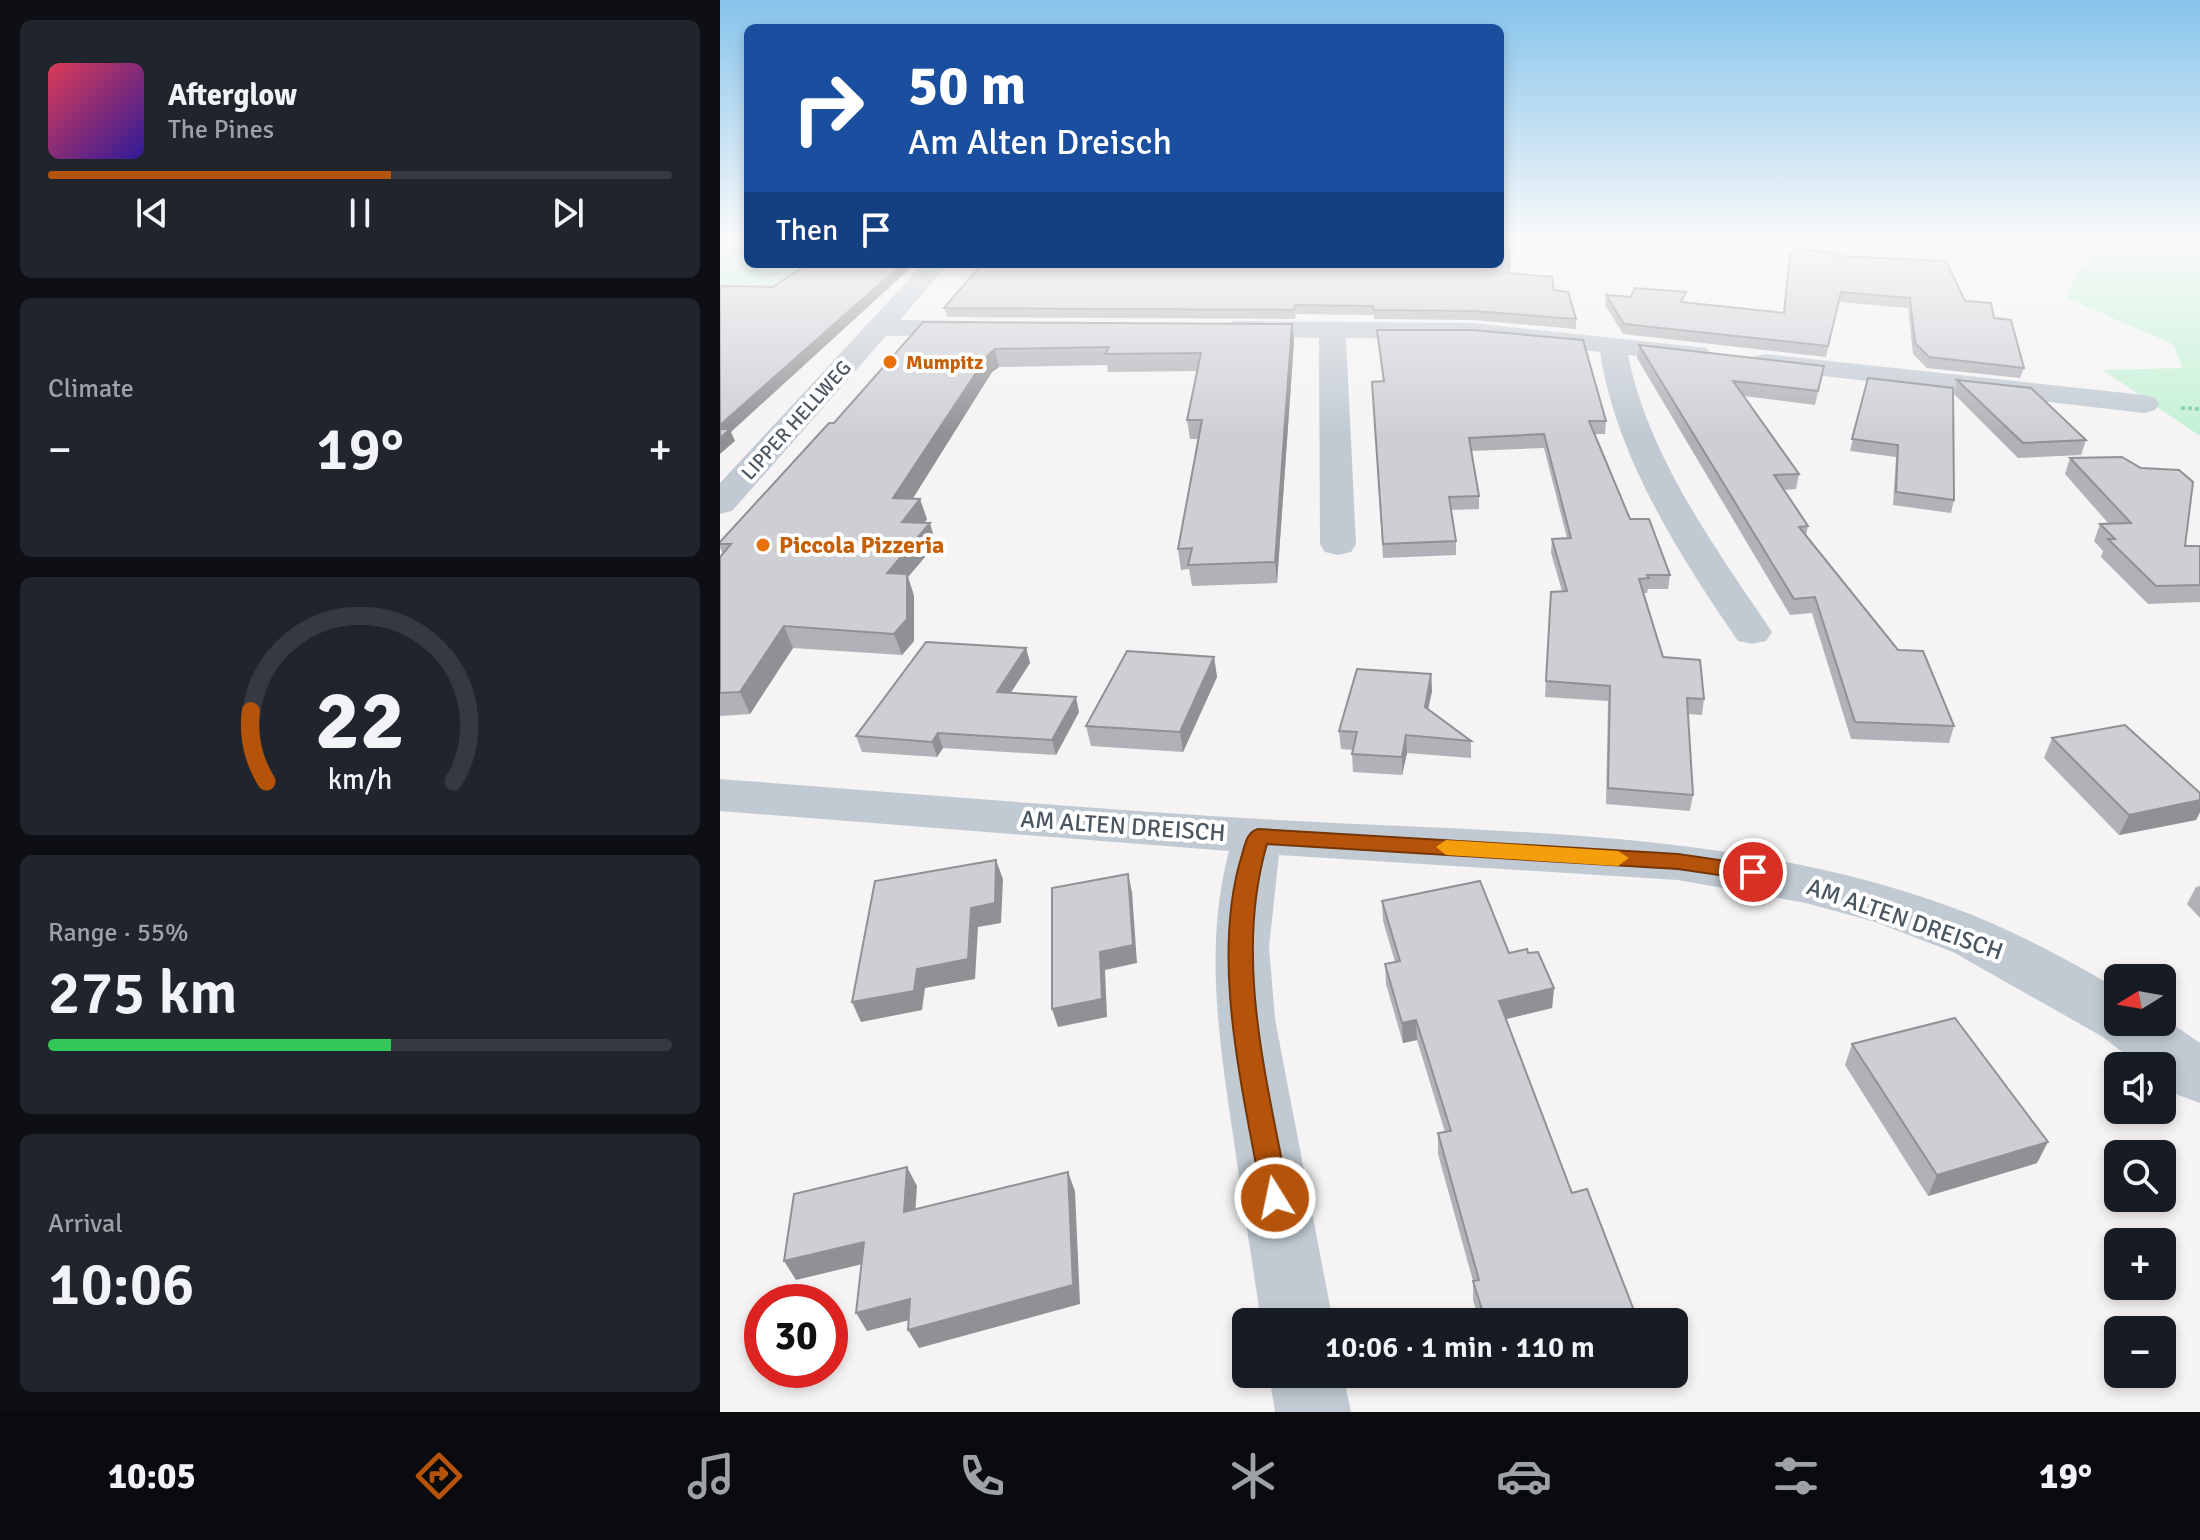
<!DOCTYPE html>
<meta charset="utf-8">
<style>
body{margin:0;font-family:Signika,sans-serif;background:#20242c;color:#f1f3f6;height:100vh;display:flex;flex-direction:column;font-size:30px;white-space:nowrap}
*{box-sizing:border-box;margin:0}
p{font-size:26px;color:#9ea1a6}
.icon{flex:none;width:44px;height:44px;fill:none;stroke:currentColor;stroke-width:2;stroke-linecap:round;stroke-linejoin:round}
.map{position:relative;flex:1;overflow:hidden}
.drawer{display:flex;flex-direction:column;gap:20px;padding:20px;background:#0d0f14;width:720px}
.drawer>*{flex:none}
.hud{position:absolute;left:24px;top:24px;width:760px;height:244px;border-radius:12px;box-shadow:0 4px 12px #0003;background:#1a4fa0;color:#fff;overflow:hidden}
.needle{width:52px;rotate:259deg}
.fabs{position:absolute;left:1384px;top:964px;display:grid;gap:16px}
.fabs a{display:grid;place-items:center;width:72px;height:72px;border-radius:12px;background:#171b24;box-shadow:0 4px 12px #0003;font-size:40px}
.speed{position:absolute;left:24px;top:1284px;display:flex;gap:16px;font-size:40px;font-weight:700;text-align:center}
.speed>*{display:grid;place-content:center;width:104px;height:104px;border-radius:50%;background:#171b24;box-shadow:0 4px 12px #0003;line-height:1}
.speed .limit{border:12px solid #d22;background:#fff;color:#111}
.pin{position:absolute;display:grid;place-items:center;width:68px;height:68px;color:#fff;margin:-34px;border:4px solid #fff;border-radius:50%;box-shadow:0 2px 8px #0007}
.me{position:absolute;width:88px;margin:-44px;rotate:350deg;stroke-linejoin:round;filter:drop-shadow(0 0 6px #0008)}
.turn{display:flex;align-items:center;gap:28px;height:168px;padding:0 32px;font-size:36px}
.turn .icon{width:104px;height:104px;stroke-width:2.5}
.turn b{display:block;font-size:56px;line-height:68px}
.then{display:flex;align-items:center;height:76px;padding:0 32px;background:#0003;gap:16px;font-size:30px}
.big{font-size:60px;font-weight:600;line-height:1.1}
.drawer .tile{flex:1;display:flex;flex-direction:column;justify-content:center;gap:12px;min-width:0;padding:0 28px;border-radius:12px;background:#20242c}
.drawer .dial{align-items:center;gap:0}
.dial svg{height:208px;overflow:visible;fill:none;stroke:#363941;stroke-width:7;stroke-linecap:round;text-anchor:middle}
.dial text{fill:#f1f3f6;stroke:none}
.song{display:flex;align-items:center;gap:24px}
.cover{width:96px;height:96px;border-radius:12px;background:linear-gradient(135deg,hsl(350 70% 55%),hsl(250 70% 35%))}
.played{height:8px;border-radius:4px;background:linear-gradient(90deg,#b45309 55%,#363941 55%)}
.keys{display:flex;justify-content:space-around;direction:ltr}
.heat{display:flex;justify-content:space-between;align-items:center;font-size:44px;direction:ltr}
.charge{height:12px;border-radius:6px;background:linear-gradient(90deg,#34c759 55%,#363941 0)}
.trip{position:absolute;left:512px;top:1308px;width:456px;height:80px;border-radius:12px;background:#171b24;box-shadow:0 4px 12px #0003;font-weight:600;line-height:80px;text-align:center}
.tabs{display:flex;height:128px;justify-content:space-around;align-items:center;background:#090b0e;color:#9ea1a6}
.tabs .icon{width:56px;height:56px}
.tabs .current{color:#b45309}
.tabs b{font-size:36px;color:#f1f3f6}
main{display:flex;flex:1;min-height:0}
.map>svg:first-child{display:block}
</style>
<main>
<section class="drawer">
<div class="tile">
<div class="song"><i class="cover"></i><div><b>Afterglow</b><p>The Pines</p></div></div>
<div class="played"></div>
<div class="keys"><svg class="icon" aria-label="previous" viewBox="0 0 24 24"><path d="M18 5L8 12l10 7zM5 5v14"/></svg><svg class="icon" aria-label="pause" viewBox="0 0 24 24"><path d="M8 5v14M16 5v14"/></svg><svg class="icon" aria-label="next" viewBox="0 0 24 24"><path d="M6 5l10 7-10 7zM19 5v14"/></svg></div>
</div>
<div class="tile"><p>Climate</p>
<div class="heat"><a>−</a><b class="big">19°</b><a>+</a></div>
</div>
<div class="tile dial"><svg viewBox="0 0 100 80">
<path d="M14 69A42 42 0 1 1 86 69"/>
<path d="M14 69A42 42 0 0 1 8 42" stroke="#b45309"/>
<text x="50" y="56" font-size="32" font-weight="700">22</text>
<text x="50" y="72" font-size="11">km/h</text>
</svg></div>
<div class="tile"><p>Range · 55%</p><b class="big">275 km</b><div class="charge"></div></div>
<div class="tile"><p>Arrival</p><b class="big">10:06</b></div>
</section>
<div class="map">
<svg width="1480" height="1412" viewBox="0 0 1480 1412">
<rect width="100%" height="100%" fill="#f5f3f3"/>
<g fill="#c3f1d5">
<path d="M0,239H28V264H105L92,275L0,310Z"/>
<path d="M833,239H1480V436L1383,370L1463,368L1453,344L1346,298L1353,279L1367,260L1319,248Z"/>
</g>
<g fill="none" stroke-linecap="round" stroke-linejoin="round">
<path stroke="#7ad0a6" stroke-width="4" stroke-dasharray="4 3" stroke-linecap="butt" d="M1461,408L1480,409"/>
<g fill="#c1cad2" fill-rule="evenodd">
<path d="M1423,239H1480V252L1434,246Z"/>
<path d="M203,264H228L180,320L258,321L267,323L271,329L267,335L166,336L12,511L0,514V483Z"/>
<path d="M515,321L753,323L987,348L991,354L987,360L977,362L908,355C929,458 995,547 1052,632L1046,641L1032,644L1018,641C959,555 896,456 880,352L753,339L626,338L636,544L631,552L618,555L605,552L600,544L599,338L506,335L502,329L506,323Z"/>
<path d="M1045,354L1424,395L1435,398L1439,404L1435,410L1424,413L1035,368L1031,362L1035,356Z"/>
<path d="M0,779C186,793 372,809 558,820C784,833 1016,829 1231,907C1290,928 1344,958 1398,989V1022H1442V1017L1480,1043V1103L1458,1095L1442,1083V1066H1420L1383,1037L1233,952L1155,922L1086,903L958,880L559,855L549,947L555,1019L613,1322H541C532,1260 522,1197 513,1135C499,1040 484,946 509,851L0,811Z"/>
<path d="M549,1374H623L631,1412H555Z"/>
</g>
</g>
<g fill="#b0b2b7">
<path d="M1117,256L1245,301L1274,318L1304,368L1300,378L1207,368L1193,354L1188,308L1119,302L1106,357L903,334L885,305L886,295L1063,313Z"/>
<path d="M789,273L834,290L856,319V329L753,320L654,319V315L576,314L575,319L227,317L224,308Z"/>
<path d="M203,322L572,324L574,341L557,583L472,586L469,569L461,570L458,549L479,439H470L467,420L477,371L388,372L387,365L279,367L272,372L192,499L207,519L204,523L216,544L188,577L194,596V641L182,655L73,648L30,714L0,716V557L3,554L0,548V542L114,423Z"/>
<path d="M657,330L886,421L885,434H874L910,519L950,575L948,589H928L927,593H923L943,657L984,699L982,715L968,714L973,795L970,811L886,804L888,701L825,697L831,592L842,591L831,553L832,539L847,538L824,448L751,451L759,496V509L731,510L736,541V555L663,558L652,382L663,381Z"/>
<path d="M919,345L1104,366L1095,405L1024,396L1079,474L1076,489L1064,490L1088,526L1086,536L1234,726L1229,743L1131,739L1092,613L1070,615L917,358Z"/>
<path d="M1148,378L1234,500L1231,513L1173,505L1176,457L1130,451Z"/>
<path d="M1237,380L1366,440L1361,455L1298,458L1234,394Z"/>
<path d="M1350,458L1465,546H1480V602L1428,604L1381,557L1383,551L1374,541L1380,524H1389L1345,474Z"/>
<path d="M306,648L310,663L291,693L359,712L336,755L223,748L217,757L142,752L136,736Z"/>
<path d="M494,657L497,677L463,752L371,746L366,726Z"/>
<path d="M711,674L712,691L708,709L751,741V758L687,753L682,775L633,772L632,754L633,750L621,749L619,731Z"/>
<path d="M1332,738L1480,793V812L1476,820L1399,835L1324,758Z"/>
<path d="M1480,886V918L1467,904L1476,887Z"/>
<path d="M662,901L789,953H808L834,988L832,1008L786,1019L852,1193L918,1322H760L753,1300V1281L718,1154V1133L725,1132L697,1040L683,1043L666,984L665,964L675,962L663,921Z"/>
<path d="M1132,1044L1317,1163L1208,1196L1125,1065Z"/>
</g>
<g fill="#909195">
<path d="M182,264H195L11,432L15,441L0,454V425Z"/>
<path d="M572,324L574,341L557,583L555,562Z"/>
<path d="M275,349L279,367L272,372L180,519L173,498L268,355Z"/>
<path d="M200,499L207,519L189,543L182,522Z"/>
<path d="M210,523L216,544L188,577L194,596V641L182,655L174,634L167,573Z"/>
<path d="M64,626L73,648L30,714L20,692Z"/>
<path d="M306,648L310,663L281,707L277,692Z"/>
<path d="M494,657L497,677L463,752L460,732Z"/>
<path d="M711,674L712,691L705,724V707Z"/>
<path d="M356,697L359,712L336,755L332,740Z"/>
<path d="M218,733L223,748L217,757L212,742Z"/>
<path d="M686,735L687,753L682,775V757Z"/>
<path d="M1480,800V812L1476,820L1399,835L1409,815Z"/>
<path d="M276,860L283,879L281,923L258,927L255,979L205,988L202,1010L141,1022L132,1002L197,969L251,908Z"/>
<path d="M408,874L412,892L417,963L385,970L387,1017L338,1027L332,1009Z"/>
<path d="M834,988L832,1008L778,1021L779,1001Z"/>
<path d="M696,1020L697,1040L683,1043L682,1023Z"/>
<path d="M1328,1142L1317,1163L1208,1196L1217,1175Z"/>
<path d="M187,1167L197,1186L194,1232L184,1212Z"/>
<path d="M348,1172L355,1191L360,1304L199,1348L188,1330Z"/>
<path d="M144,1242L155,1261L76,1280L64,1261Z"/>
<path d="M190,1299L201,1317L147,1331L136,1313Z"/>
<path d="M782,1374H799L782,1379Z"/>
</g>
<g fill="#cdcfd5" stroke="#909195" stroke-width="2">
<path d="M780,239H790L789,273L832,277L834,290L848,292L856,319L753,311L654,310L653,306L575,305L574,310L224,308L262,264H780Z"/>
<path d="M1074,249L1117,253V256L1226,261L1245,301L1271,303L1274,318L1291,320L1304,368L1209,357L1195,343L1190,298L1121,292L1108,346L904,324L886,295L911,297L915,288L966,292L961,302L1064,313L1070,255Z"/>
<path d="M87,264H182L0,425V286L53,287Z"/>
<path d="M203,322L572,324L555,562L468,565L472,548L458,549L482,420H467L481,353L385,354L389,347L275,349L268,355L173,498L200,499L182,522L210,523L167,573L187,574V619L174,634L64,626L20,692L0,693V557L11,544H0V542L109,423H114Z"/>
<path d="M657,330H753L863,340L886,421H869L910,519H929L950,575H927L929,578L919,579L943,657L980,660L984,699L967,698L973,795L888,788L890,686L826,681L831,592L847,591L832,539L851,538L824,434L749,438L759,496L729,497L736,541L663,544L652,382L664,381Z"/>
<path d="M919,345L1104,366L1098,391L1013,381L1079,474L1054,475L1088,526L1079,527L1178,650L1203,651L1234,726L1135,722L1095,597L1074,599Z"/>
<path d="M1148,378L1233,388L1234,500L1176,492L1178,445L1132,439Z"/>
<path d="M1237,380L1311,388L1366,440L1303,443Z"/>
<path d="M0,429H10L0,438Z"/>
<path d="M1402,457L1421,468L1459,470L1473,482L1465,546H1480V585L1436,586L1388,539H1395L1380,524L1411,523L1350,458Z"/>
<path d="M206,642L306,648L277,692L356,697L332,740L218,733L212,742L136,736Z"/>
<path d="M407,651L494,657L460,732L366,726Z"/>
<path d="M637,669L711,674L705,707L751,741L686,735L682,757L632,754L637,732L619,731Z"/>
<path d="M1405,725L1480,793V800L1409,815L1332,738Z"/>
<path d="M276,860L275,903L251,908L248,959L197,969L194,991L132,1002L155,881Z"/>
<path d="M408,874L413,945L380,952L382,999L332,1009V888Z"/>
<path d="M760,881L789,953L807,949L808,953L818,952L834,988L779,1001L852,1193L867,1189L918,1321L914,1322H766L753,1281L759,1280L718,1133L731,1131L696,1020L682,1023L665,964L680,961L662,901Z"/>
<path d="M1235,1018L1328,1142L1217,1175L1132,1044Z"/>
<path d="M187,1167L184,1212L348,1172L353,1285L188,1330L190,1299L136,1313L144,1242L64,1261L74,1194Z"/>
</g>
<linearGradient id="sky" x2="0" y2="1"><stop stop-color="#85c3ea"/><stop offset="0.55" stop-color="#fafafa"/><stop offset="1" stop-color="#fafafa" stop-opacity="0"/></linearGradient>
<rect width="1480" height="436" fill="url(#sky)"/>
<path fill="#b45309" stroke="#753606" stroke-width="2" d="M538,829L958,854L1033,865L1044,872L1033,880L958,869L547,844C513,960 548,1082 569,1198L565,1207L555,1211L546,1207L542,1198C524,1093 490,963 521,858C525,846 526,832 538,829Z"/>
<path fill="#f59e0b" d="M726,840L898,851L909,858L898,866L726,855L716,847Z"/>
<g fill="#e8710a" stroke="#fff" stroke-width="3">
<circle cx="170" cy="362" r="8"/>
<circle cx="43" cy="545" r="8"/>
</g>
<g text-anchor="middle" stroke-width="8" stroke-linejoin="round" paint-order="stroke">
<g font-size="20" font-weight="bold" fill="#c56008" stroke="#fff" text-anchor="start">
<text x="186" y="369">Mumpitz</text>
</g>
<g font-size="20" fill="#4a5661" stroke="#fff">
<text transform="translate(76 420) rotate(-48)" y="7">LIPPER HELLWEG</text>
</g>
<g font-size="24" font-weight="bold" fill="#c56008" stroke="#fff" text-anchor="start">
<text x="59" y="553">Piccola Pizzeria</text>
</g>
<g font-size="24" fill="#4a5661" stroke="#fff">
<text transform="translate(403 826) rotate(4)" y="8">AM ALTEN DREISCH</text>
<text transform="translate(1185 919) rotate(19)" y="8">AM ALTEN DREISCH</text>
</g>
</g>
</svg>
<div class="fabs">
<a><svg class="needle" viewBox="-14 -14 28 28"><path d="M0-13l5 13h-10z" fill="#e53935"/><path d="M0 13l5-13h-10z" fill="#9ea1a6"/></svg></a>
<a><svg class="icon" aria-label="sound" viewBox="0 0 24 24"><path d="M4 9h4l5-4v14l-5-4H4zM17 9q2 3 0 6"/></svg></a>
<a><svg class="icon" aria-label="search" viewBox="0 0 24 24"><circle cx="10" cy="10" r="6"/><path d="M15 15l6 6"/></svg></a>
<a>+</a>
<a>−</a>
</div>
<div class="speed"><div class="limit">30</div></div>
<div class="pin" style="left:1033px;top:872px;background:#d93025"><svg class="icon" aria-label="arrive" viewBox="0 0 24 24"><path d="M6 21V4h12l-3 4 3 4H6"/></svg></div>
<svg class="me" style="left:555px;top:1198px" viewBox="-20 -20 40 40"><circle r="17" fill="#b45309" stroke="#fff" stroke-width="3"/><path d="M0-11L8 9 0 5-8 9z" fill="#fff"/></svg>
<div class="trip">10:06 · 1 min · 110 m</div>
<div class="hud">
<div class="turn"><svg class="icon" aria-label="right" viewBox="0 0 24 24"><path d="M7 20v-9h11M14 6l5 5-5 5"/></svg><div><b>50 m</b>Am Alten Dreisch</div></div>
<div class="then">Then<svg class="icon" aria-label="arrive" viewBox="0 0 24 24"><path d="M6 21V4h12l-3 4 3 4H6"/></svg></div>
</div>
</div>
</main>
<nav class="tabs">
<b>10:05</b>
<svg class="icon current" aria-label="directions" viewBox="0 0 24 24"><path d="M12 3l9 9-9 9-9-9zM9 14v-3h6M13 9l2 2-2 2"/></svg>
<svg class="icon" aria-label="music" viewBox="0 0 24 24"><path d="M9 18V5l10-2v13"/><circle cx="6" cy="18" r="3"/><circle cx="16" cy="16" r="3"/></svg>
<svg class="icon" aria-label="phone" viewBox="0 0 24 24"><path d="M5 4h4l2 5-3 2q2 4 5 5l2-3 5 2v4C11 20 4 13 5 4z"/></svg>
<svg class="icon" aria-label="climate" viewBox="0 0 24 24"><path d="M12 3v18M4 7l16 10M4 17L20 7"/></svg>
<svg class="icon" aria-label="car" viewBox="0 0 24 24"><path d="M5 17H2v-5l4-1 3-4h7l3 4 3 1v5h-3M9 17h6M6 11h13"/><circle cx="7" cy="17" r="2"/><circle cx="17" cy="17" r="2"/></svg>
<svg class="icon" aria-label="filters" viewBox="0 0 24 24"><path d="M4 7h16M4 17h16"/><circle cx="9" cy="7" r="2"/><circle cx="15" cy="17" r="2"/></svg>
<b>19°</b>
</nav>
